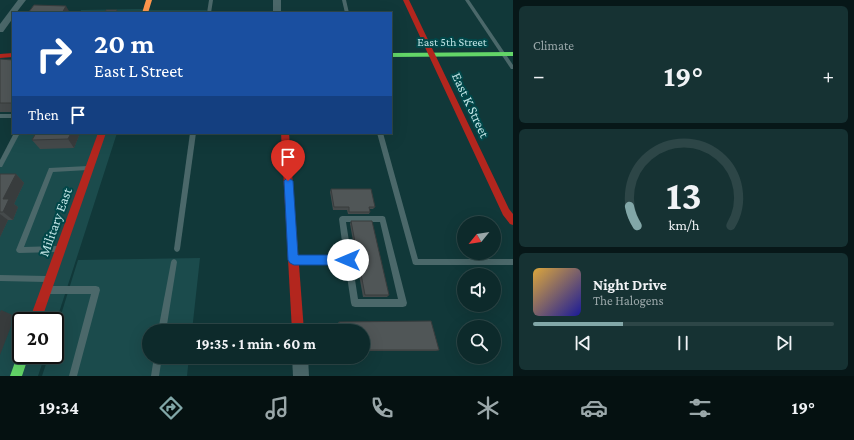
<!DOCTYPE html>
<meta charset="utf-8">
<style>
body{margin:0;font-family:"Crimson Pro",serif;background:#163233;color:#f1f3f6;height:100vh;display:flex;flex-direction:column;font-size:15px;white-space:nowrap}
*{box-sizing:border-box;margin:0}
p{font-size:13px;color:#9aa7a9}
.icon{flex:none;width:22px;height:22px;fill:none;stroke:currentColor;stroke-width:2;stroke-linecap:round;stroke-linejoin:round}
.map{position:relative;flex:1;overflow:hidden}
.panel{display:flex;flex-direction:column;gap:6px;padding:6px;background:#071718;width:341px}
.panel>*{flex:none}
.guide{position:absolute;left:12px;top:12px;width:380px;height:122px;border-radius:0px;box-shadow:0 4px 16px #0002,0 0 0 1px #2d4647;background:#1a4fa0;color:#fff;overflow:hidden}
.needle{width:26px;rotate:240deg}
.tools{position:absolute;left:457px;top:216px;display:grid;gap:8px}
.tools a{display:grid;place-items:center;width:44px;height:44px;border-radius:50%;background:#0d2a2b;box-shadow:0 4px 16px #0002,0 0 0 1px #2d4647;font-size:20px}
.speed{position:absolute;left:12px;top:312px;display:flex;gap:8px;font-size:20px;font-weight:700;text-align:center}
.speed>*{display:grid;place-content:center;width:52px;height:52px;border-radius:50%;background:#0d2a2b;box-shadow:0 4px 16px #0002,0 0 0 1px #2d4647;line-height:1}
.speed .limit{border:2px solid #111;border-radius:6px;background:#fff;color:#111}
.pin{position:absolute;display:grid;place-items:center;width:34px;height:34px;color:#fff;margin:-41px -17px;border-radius:50% 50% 50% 0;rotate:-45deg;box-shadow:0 0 4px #0007}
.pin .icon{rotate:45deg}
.me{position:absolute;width:44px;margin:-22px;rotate:270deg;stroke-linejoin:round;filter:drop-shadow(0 0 3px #0008)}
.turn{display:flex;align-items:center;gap:14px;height:84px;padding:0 16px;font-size:18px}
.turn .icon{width:52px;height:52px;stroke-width:2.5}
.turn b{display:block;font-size:28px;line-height:34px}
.then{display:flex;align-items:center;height:38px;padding:0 16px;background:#0003;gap:8px;font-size:15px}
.big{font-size:30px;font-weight:700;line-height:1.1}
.panel .tile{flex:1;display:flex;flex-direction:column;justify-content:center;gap:6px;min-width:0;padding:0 14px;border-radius:6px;background:#163233}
.panel .dial{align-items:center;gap:0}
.dial svg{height:104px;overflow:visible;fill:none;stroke:#2d4647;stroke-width:7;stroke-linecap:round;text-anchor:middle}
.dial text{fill:#f1f3f6;stroke:none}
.song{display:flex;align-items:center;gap:12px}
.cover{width:48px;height:48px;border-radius:6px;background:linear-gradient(135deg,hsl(40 70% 55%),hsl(240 70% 35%))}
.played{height:4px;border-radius:2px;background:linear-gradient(90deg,#82a7a8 30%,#2d4647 30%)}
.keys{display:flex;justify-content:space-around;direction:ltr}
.heat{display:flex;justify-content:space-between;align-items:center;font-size:22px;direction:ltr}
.trip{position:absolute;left:142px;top:324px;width:228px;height:40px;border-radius:20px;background:#0d2a2b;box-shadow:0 4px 16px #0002,0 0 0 1px #2d4647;font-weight:700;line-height:40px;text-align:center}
.tab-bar{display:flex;height:64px;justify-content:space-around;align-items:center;background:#051111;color:#9aa7a9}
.tab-bar .icon{width:28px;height:28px}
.tab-bar .selected{color:#82a7a8}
.tab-bar b{font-size:18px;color:#f1f3f6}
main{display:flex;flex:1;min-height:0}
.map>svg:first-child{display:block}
</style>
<main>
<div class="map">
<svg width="513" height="376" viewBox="0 0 513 376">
<rect width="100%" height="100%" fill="#113839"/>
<g fill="#1b4b4c">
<path d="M140,9L154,10H207L206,13H80L81,10Z"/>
<path d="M17,133H117L55,325V321H21V355H45L38,376H0V167Z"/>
<path d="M200,258L192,331H149V357H189L187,376H42L49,355H55V334L78,260Z"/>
</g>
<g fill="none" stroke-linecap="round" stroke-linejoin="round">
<g fill="#4b686a" fill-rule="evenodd">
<path d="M209,0H213L211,13H207Z"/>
<path d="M342,0H346L349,13H345Z"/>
<path d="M465,0H469L513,65V69H511Z"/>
<path d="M72,11H73L75,12L74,13H70Z"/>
<path d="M89,12H128L130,13H88Z"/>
<rect x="0" y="114" width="13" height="4"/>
<path d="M14,133H20L2,167H0V160Z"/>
<path d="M190,133H196L180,249L179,251L177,252L175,251L174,249Z"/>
<path d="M377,133H383L418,259H513V265H415L413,264Z"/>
<path d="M88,166L91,168L88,170L53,172L24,247L57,246L59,247L60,249L59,251L57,252L19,253L17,252L16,250L49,168Z"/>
<path d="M342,216H383L385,217L407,303L406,306L403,307H355L352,306L351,303L345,263H295L293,262L292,260L293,258L295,257H344L339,219L340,217ZM346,222H380L398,299H358Z"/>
<path d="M174,259L176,260L177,262L166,331H158L171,262L172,260Z"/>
<path d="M0,275L46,276L49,277L50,279L49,281L46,282L0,281Z"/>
<path d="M49,286H96L99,287L100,290L77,376H69L91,294H49L46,293L45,290L46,287Z"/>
<path d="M154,357H162L159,376H151Z"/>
</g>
<g fill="#4b686a" fill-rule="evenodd">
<path d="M18,0H26L16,13H13V18L3,32H0V24Z"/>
<rect x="273" y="0" width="8" height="13"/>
<path d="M292,357H308L309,376H293Z"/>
</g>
<g fill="#63d668" fill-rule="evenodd">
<path d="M513,52V56L391,57V53Z"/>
<path d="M21,350V355H29L22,376H10L19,351Z"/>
</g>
<path fill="#ff974d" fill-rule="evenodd" d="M146,0H152L148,13H142Z"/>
<g fill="#b3261e" fill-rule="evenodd">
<path d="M403,0H409L509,209L513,214V225L510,224L503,215Z"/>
<path d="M13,53V57L0,58V54Z"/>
<path d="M98,133H106L41,321H29Z"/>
<path d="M281,133H289L304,331H292Z"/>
</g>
</g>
<g fill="#454a4b">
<path d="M0,59L13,60V112H0Z"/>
<path d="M80,133L74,148L40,149L32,140Z"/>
<path d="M0,174H16L24,183L14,204L18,207L13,220H8L0,237Z"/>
<path d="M331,189L375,207L373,209H370V212L369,214H348L347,210H333L330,192Z"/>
<path d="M351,221L389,295L387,297H363L350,224Z"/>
<path d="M339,322L439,350L436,351H363V331H339L338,323Z"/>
</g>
<g fill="#383c3d">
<path d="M66,6L69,11L68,13H62Z"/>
<path d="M71,133H80L74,148L68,139Z"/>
<path d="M16,174L24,183L14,204L18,207L13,220L3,212V199Z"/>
<path d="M0,214L8,220L0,237Z"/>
<path d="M1,310L15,316L0,355V312Z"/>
</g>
<g fill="#505657" stroke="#383c3d">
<path d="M34,5L66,6L62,13H28Z"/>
<path d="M106,10H117L116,13H105Z"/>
<path d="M0,59L13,60V103H0Z"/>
<path d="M36,133H71L68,139L32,140Z"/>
<path d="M0,174H16L3,199H9L3,212H0Z"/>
<path d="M331,189H371L375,207H369L370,212H349V207H334Z"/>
<path d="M351,221H372L389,295H365Z"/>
<path d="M431,321L439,350H363V331H341L339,322Z"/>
</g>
<path fill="#1a73e8" stroke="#114b97" d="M288,177L293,181L298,255H348L352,256L353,260L352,263L348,265H294L290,263L288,260L284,181Z"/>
<g text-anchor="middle" stroke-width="4" stroke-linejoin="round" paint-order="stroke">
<g font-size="12" fill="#bfe3e4" stroke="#014749">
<text x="452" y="46">East 5th Street</text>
</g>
<g font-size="14" fill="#bfe3e4" stroke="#014749">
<text transform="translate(471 105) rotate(65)" y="5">East K Street</text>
<text transform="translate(55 222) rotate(-70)" y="5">Military East</text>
</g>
</g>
</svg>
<div class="tools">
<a><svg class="needle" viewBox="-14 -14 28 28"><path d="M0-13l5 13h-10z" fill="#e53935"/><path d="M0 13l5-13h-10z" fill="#9aa7a9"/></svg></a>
<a><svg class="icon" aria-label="sound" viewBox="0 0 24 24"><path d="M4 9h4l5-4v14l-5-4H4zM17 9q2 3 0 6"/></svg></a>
<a><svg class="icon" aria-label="search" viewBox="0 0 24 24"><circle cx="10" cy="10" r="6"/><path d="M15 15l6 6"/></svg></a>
</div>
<div class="speed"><div class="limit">20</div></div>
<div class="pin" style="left:288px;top:181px;background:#d93025"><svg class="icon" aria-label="arrive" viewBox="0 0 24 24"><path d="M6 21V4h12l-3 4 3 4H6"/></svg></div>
<svg class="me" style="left:348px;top:260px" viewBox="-20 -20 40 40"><circle r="19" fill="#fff"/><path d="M0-13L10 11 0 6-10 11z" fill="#1a73e8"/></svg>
<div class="trip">19:35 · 1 min · 60 m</div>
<div class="guide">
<div class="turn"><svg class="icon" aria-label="right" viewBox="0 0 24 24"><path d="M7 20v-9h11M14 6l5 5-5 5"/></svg><div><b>20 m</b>East L Street</div></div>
<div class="then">Then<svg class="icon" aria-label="arrive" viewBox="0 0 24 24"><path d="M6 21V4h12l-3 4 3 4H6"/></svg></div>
</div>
</div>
<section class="panel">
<div class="tile"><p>Climate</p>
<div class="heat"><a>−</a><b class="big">19°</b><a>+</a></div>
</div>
<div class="tile dial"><svg viewBox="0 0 100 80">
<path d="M14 69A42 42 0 1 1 86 69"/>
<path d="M14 69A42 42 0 0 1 8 54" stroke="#82a7a8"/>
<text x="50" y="56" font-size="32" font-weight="700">13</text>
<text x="50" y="72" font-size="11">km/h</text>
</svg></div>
<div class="tile">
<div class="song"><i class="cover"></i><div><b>Night Drive</b><p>The Halogens</p></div></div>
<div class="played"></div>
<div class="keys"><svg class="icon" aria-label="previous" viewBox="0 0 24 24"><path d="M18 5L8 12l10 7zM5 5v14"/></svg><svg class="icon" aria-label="pause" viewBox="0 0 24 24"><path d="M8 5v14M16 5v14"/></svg><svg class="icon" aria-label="next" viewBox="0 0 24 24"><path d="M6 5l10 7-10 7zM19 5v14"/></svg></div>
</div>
</section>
</main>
<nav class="tab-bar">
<b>19:34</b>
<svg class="icon selected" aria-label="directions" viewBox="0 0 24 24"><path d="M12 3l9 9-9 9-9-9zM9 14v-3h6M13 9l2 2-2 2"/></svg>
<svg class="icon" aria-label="music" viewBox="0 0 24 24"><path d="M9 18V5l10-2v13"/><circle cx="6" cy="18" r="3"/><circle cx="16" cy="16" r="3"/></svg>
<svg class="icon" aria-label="phone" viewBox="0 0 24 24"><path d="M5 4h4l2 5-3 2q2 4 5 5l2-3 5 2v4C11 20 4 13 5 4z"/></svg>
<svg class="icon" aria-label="climate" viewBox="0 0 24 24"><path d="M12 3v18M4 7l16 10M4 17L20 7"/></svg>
<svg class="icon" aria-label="car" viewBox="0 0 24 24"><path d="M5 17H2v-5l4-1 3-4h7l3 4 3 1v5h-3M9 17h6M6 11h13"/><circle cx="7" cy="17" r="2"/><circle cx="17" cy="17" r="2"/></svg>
<svg class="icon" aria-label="filters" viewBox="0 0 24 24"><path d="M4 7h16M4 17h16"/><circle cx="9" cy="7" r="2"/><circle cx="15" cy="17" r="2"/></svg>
<b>19°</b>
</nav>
